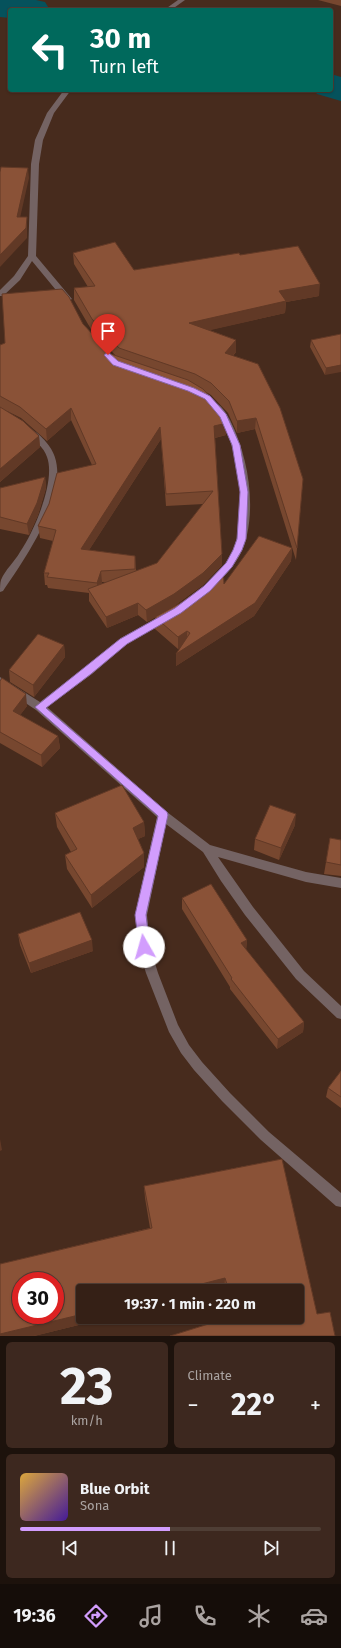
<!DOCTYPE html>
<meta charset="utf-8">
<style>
body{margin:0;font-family:"Fira Sans",sans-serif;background:#3d281f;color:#f1f3f6;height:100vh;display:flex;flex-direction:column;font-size:15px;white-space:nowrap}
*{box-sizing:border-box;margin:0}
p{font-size:13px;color:#aaa3a1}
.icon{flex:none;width:22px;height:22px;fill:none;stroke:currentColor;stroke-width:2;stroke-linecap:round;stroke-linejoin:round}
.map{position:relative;height:1336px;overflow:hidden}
.details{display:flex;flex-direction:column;gap:6px;padding:6px;background:#1d120c;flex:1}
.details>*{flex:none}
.guide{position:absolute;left:8px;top:8px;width:325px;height:84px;border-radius:4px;box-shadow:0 1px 3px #0004,0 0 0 1px #4f3e35;background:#00695c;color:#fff;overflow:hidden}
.speed{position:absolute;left:12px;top:1272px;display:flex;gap:8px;font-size:20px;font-weight:700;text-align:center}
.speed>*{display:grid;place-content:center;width:52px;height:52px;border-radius:50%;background:#352016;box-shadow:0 1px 3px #0004,0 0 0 1px #4f3e35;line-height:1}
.speed .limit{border:6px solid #d22;background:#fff;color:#111}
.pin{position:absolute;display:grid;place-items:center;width:34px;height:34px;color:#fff;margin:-41px -17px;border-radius:50% 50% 50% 0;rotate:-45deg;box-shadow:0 0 4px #0007}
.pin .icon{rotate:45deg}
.me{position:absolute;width:44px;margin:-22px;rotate:353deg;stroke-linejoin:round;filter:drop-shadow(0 0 3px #0008)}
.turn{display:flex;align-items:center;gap:14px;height:84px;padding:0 16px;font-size:18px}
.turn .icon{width:52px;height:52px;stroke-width:2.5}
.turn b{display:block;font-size:28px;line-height:34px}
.big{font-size:30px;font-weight:700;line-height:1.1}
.details .widget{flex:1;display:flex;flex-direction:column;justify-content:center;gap:6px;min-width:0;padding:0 14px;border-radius:6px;background:#3d281f}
.details .dial{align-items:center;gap:0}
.dial b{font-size:52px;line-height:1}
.song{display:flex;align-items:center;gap:12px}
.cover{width:48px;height:48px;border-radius:6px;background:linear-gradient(135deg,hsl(40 70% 55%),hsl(260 70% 35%))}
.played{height:4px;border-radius:2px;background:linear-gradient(90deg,#d29dfd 50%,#4f3e35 50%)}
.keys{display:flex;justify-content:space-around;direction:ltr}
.heat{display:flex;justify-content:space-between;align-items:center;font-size:22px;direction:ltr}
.details .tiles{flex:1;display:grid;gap:6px;grid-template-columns:1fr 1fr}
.widget:last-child{grid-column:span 2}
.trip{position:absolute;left:76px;top:1284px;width:228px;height:40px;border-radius:4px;background:#352016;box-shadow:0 1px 3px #0004,0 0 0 1px #4f3e35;font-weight:700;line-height:40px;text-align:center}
.tabs{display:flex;height:64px;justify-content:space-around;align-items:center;background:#150d09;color:#aaa3a1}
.tabs .icon{width:28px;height:28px}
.tabs .selected{color:#d29dfd}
.tabs b{font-size:18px;color:#f1f3f6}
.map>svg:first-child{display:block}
</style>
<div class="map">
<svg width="341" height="1336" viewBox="0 0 341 1336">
<rect width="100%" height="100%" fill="#472b1d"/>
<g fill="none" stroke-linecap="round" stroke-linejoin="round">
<g fill="#05525c" fill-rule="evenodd">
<path d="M0,0H36L45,2L50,10H10V18L0,17Z"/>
<path d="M331,74L341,77V101L317,94L314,90H331Z"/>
</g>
<g fill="#746363" fill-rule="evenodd">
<path d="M178,0H185L171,10H164Z"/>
<path d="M64,90H71L54,113L43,140L39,164L36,256L72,299L68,301H65L32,261L20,280L3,296H0V290L14,276L28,256L31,164L35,140L47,113Z"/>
<path d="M214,402C221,404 226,413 230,420C247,454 255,498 247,535C244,550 237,562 227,573C223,577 220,583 214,585L209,581L211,579C219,570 229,561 233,550C248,513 240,451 219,417C217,412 213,409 210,405Z"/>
<path d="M30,429C36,431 42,437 46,442C81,480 26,557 3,591L0,592C0,588 0,583 1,580C5,570 15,561 20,552C34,532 56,481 47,457C44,447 34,440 27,434L26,432L27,430Z"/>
<path d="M166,613L169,614L171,617L169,620L127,644L92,674L47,707L167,812L210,845L306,872L341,878V888L306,882L218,857L253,907L304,971L341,1006V1019L337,1018L296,979L245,915L221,881L203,852L166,824L147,915L150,947L158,973L178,1025L189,1045L202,1062L230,1093L269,1132L341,1193V1207L336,1206L261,1140L222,1101L194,1070L181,1053L169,1032L146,973L138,947L135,915L157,817L36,710L0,686V677L40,702L84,668L121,638Z"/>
</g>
</g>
<g fill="#77472f" fill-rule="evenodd">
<path d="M318,0H341V6Z"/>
<path d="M73,253L134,270L240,255L319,296L286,302L285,313L209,330L236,340V352L233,356L303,479L296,560L255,429L237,433L228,413L211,395L206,392L226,435L215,438L222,554V565L203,585L174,606L147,622L138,615L107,628L89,601V593L48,588L47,585H45L44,573L53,541L40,538L38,526L92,465L71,420L47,441L21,418L7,411L39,436L40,447L0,482V345L83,324L111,354L116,356L92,331L74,300V288L88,287L74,264ZM161,439L166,506L204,504L157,563L136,571L135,556L89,550ZM102,582H107L101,584Z"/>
<path d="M341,334L325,375L310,347L311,340Z"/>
<path d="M45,477L46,488L38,515L29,535L0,529V488Z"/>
<path d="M292,548L291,561L254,616L176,666L180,647L178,649L155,629V617L224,584Z"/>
<path d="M64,645L65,657L34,697L10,682L9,670Z"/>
<path d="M0,681L27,706L20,715L58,736L60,748L42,767L0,743Z"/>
<path d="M55,813L144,822L145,836L138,839L144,853V867L92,908L67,869L65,855L71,852L57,827Z"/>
<path d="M295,825L279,860L254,850L255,839Z"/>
<path d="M330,838L341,840V876L324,874Z"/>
<path d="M182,898L247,940L246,950L304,1022L303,1032L277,1049L230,989V987L182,909Z"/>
<path d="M18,934L93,951L31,973L20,945Z"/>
<path d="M341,1071V1108L326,1097L328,1088Z"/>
<path d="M282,1159L317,1314L330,1312L335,1336H170L231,1317H297V1291H225L224,1289L215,1291H83V1317H111L34,1336H0V1264L150,1228L145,1198L144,1186ZM21,1281H55V1315H21Z"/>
</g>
<g fill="#613926">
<path d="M28,168L29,178L18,227L17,217Z"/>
<path d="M27,217V238L0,267V255Z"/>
<path d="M320,284L319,296L286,302L285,313L189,335V323L279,291Z"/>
<path d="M236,340V352L224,365L225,353Z"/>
<path d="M341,365V372L325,375L326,368Z"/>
<path d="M71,408V420L47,441L46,429Z"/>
<path d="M256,418L255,429L237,433V421Z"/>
<path d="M227,423L226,435L214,438V426Z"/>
<path d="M160,427L161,439L82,561L81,549Z"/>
<path d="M39,436L40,447L0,482V469Z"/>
<path d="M45,477L46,488L38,515L29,535L27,524Z"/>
<path d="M292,548L291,561L254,616L176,666V654Z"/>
<path d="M222,554V565L203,585L174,606L147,622L146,610Z"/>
<path d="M101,571L102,582L98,594L97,583Z"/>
<path d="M138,603V615L107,628L106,617Z"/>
<path d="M187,631V643L178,649V637Z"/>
<path d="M64,645L65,657L34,697L33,685Z"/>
<path d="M26,694L27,706L15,722L13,711Z"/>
<path d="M58,736L60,748L42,767L41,755Z"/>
<path d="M296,814L295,825L279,860L281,848Z"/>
<path d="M144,822L145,836L134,841L133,828Z"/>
<path d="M144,853V867L92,908L91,895Z"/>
<path d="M92,940L93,951L31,973L29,963Z"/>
<path d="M247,940L246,951L241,943Z"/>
<path d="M304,1022L303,1032L277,1049L278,1039Z"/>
<path d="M0,1139L2,1150L0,1151Z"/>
<path d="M225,1278L224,1289L215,1291H174Z"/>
<path d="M83,1314V1317H111L34,1336H0V1334Z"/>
</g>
<g fill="#8a5237" stroke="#613926" fill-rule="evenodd">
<path d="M1,167L28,168L17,217H27L26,228L0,255V172Z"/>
<path d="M115,242L134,270L239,253L240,255L298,246L320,284L279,291L286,301L189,323L236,340L225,353L258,364L280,408L303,479L297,548L256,418L237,421L229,401L211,383L195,374L119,348L92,319L74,288L95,286L73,253Z"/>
<path d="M62,289L69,297L83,324L111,354L188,380L203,389L219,406L227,423L214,426L222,554L203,573L174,594L146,610L138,603L106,617L88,589L157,563L213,491L166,494L160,427L81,549L135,556V569L101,571L97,583L47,577L49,573H44L56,530L38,526L49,504L57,473L96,464L71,408L46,429L20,407L0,396V345L5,343L2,294Z"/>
<path d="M341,334V365L326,368L311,340Z"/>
<path d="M0,407L23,421L39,436L0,469Z"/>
<path d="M45,477L37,503L27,524L0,517V488Z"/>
<path d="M259,536L292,548L255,603L176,654L190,633L187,631L178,637L155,617L182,602L211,581L223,568L224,584Z"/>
<path d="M38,634L64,645L33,685L9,670Z"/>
<path d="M2,678L26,694L13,711L58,736L41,755L0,732V681Z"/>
<path d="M122,785L144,822L133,828L144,853L91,895L65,855L77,849L55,813Z"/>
<path d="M270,805L296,814L281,848L255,839Z"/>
<path d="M330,838L341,840V865L326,862Z"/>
<path d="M211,884L247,940L241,943L304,1022L278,1039L231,979L232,978L182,898Z"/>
<path d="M80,912L92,940L29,963L18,934Z"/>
<path d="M341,1071V1097L328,1088Z"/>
<path d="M282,1159L317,1314L330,1312L335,1336H170L231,1317H297V1291H229L225,1278L174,1291H83V1314L0,1334V1264L152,1228L144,1186ZM21,1281H55V1315H21Z"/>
</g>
<path fill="#d29dfd" stroke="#8866a4" d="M108,352L118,361L194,388L210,396L226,414L240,445L248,492L246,539L242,550L232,567L210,591L181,613L127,644L91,674L46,708L167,812L168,815L146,915L150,947L148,951L144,952L141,951L139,947L135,915L158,816L35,707L120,639L175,608L204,586L226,563L233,550L237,539L240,492L232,445L220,417L205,399L188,391L113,365L104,355Z"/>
</svg>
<div class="speed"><div class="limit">30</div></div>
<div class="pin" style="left:108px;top:355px;background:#d93025"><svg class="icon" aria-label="arrive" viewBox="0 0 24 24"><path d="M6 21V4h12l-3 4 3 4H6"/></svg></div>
<svg class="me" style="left:144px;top:947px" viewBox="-20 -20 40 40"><circle r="19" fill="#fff"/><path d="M0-13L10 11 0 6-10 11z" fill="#d29dfd"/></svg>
<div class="trip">19:37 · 1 min · 220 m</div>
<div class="guide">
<div class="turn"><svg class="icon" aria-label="left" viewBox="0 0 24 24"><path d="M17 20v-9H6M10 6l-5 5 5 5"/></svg><div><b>30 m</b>Turn left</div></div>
</div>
</div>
<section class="details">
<div class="tiles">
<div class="widget dial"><b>23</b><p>km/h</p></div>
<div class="widget"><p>Climate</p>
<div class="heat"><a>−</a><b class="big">22°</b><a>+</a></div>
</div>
<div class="widget">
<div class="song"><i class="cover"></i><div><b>Blue Orbit</b><p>Sona</p></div></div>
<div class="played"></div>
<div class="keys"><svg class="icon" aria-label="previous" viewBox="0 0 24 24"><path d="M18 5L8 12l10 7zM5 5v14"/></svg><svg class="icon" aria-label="pause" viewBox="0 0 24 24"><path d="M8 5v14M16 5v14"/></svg><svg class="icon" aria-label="next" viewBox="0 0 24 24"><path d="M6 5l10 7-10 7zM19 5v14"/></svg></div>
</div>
</div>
</section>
<nav class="tabs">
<b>19:36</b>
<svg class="icon selected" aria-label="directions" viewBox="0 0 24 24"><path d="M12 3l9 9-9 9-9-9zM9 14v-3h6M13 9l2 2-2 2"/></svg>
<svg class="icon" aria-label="music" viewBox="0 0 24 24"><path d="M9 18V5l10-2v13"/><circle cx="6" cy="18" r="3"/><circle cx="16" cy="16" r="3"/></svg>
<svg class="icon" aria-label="phone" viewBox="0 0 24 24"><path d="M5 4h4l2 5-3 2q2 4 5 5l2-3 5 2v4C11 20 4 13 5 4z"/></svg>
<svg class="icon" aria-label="climate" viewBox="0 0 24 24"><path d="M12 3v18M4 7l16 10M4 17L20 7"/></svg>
<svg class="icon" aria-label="car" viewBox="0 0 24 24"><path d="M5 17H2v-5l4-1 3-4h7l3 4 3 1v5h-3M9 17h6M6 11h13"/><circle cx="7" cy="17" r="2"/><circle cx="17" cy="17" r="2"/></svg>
</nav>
